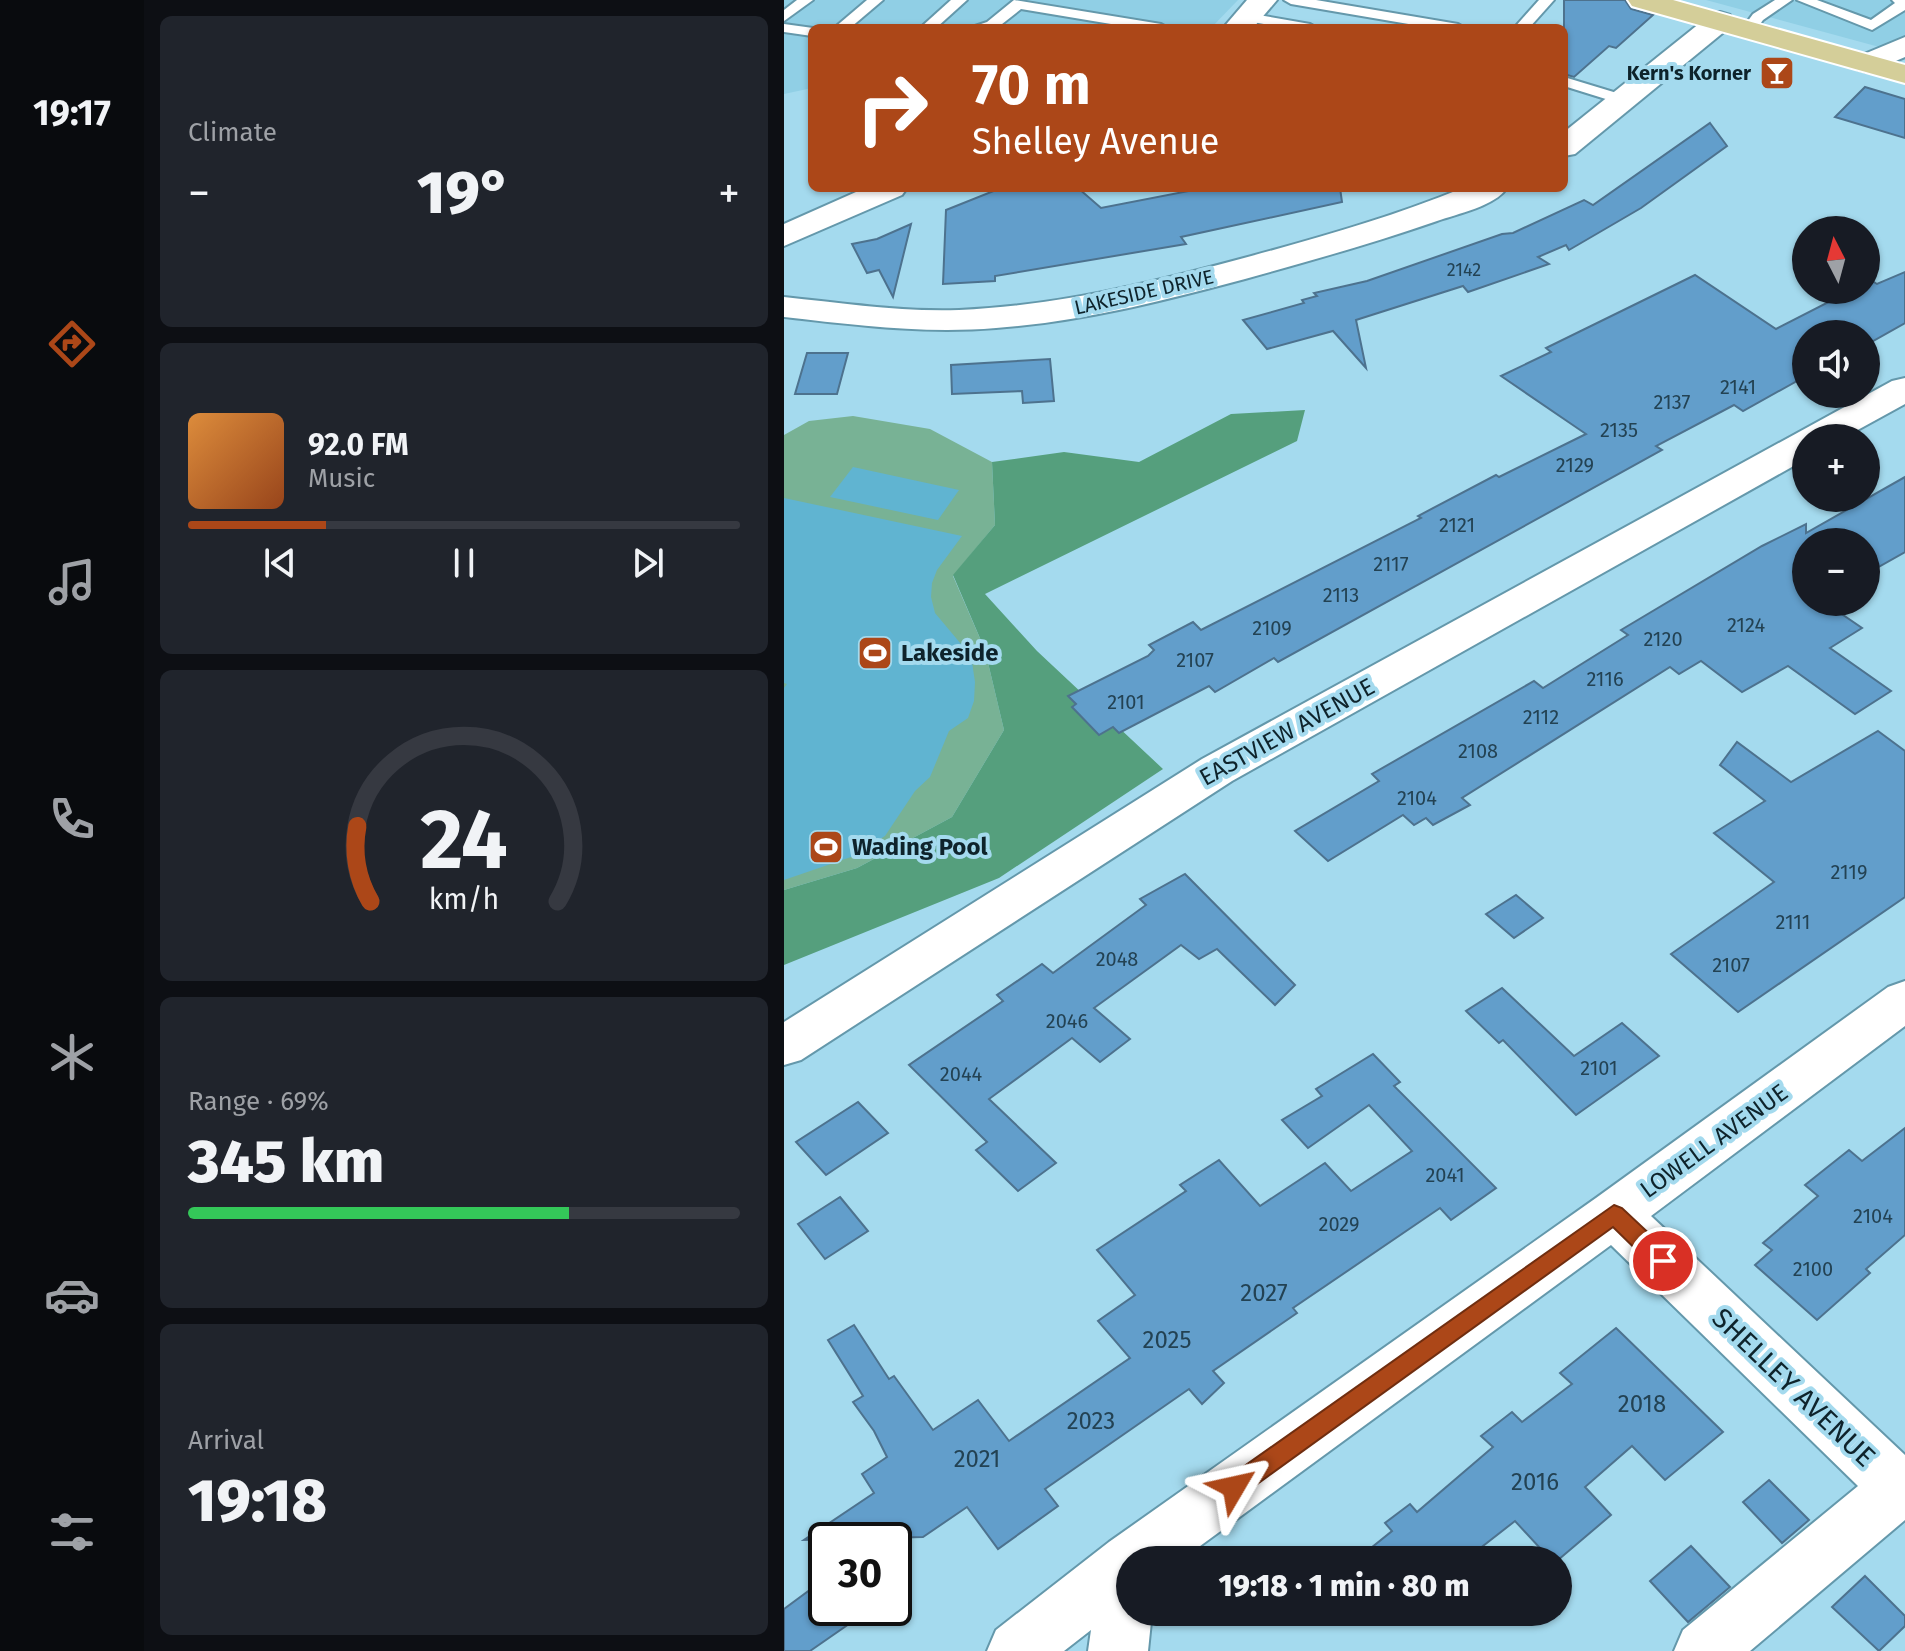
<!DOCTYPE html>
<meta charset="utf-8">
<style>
body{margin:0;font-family:"Fira Sans",sans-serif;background:#20242c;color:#f1f3f6;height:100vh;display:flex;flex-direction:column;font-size:30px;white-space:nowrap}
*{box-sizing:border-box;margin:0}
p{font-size:26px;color:#9ea1a6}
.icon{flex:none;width:44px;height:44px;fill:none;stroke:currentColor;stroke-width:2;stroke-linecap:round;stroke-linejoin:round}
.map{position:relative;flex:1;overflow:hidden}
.drawer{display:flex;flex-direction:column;gap:16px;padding:16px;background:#0d0f14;width:640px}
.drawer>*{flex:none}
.top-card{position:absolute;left:24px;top:24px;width:760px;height:168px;border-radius:12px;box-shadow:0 2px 6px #0004;background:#ac4718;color:#fff;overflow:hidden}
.needle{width:52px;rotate:354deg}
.controls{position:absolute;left:1008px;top:216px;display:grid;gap:16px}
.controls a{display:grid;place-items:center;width:88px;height:88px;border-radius:50%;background:#171b24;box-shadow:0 2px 6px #0004;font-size:40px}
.speed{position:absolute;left:24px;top:1522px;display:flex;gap:16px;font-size:40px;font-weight:700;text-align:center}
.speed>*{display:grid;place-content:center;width:104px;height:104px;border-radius:50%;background:#171b24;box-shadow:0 2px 6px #0004;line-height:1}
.speed .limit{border:4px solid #111;border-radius:12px;background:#fff;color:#111}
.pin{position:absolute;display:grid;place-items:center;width:68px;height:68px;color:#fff;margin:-34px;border:4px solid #fff;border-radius:50%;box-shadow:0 2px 8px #0007}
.me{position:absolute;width:88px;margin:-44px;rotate:54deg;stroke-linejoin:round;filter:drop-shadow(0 0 6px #0008)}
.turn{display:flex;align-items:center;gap:28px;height:168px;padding:0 32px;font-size:36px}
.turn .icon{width:104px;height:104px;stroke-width:2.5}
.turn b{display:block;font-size:56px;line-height:68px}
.big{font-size:60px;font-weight:800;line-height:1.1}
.drawer .tile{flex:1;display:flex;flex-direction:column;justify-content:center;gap:12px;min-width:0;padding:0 28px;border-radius:12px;background:#20242c}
.drawer .dial{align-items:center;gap:0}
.dial svg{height:208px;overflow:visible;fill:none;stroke:#363941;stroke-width:7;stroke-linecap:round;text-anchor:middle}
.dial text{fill:#f1f3f6;stroke:none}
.song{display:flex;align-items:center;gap:24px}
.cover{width:96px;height:96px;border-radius:12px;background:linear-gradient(135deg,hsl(30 70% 55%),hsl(20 70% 35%))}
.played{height:8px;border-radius:4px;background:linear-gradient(90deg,#ac4718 25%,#363941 25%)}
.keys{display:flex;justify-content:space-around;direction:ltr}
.heat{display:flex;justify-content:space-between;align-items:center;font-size:44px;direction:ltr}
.charge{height:12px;border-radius:6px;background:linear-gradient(90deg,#34c759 69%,#363941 0)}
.trip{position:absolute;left:332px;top:1546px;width:456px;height:80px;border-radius:40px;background:#171b24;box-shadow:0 2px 6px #0004;font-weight:800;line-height:80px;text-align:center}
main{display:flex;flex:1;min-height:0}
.tab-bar{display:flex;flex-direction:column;width:144px;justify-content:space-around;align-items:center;background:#090b0e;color:#9ea1a6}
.tab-bar .icon{width:56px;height:56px}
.tab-bar .selected{color:#ac4718}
.tab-bar b{font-size:36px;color:#f1f3f6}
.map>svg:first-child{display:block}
</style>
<main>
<nav class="tab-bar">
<b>19:17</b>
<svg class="icon selected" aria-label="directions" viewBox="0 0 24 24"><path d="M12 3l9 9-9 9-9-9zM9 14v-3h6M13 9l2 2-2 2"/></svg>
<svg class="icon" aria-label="music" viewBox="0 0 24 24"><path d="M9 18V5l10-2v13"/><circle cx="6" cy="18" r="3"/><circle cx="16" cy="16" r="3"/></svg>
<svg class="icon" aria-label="phone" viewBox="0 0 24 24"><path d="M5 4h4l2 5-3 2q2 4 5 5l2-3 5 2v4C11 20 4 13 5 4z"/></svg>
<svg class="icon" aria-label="climate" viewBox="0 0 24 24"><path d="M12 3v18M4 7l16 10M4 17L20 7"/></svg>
<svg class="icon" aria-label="car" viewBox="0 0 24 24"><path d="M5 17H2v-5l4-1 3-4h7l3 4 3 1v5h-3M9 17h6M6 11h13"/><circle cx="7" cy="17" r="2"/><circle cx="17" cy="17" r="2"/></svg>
<svg class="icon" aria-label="filters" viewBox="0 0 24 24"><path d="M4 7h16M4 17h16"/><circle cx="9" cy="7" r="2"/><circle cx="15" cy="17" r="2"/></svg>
</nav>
<section class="drawer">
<div class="tile"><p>Climate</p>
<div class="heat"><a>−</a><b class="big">19°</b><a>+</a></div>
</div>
<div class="tile">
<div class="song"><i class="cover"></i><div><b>92.0 FM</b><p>Music</p></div></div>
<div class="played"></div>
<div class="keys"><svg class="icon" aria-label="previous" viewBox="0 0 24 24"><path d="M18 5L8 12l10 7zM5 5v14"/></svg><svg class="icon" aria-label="pause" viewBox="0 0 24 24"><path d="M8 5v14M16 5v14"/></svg><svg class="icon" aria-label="next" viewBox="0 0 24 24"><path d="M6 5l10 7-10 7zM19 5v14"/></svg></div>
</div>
<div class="tile dial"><svg viewBox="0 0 100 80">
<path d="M14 69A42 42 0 1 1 86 69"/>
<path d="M14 69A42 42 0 0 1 9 40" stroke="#ac4718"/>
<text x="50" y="56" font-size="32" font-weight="700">24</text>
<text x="50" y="72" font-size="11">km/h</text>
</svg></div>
<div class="tile"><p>Range · 69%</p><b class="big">345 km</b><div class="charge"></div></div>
<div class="tile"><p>Arrival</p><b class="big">19:18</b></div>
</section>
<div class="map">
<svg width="1121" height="1651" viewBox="0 0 1121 1651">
<rect width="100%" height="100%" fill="#a4daee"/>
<g fill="#90cfe5">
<path d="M0,0H454L427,28H28V88L0,94Z"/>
<path d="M922,0H1121V36L1099,48Z"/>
</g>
<path fill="#78b295" d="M69,416L146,429L208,462L211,525L169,576L201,650L220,730L168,817L73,868L0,890V435L25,421Z"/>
<path fill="#559f7d" d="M521,410L513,441L201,594L253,651L379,769L215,878L0,965V890L73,868L168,817L220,730L201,650L169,575L211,525L208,462L280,452L355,462L447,414Z"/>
<g fill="#60b4d1">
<path d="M69,467L175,490L154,520L46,497Z"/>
<path d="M0,498L178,536L153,570L148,583L147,597L151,613L177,644L188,662L191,682L190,701L184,718L165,731L146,777L131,791L101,836L67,857L0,880V688L3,684L0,683Z"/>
</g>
<g fill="#629ecb" stroke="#4d728e" stroke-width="2">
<path d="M780,0H841L847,9L869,15L832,48L825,46L790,77L780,74Z"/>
<path d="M1081,87L1121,99V138L1051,117Z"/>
<path d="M926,123L943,146L857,208L785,250L782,245L754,257L765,264L684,292L679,286L572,320L582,368L549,331L483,349L459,320L520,303L518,300L533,296L530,293L583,281L718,234L729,233L800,200L809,205Z"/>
<path d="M217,188H294L317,208L420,188H556L558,202L397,237L402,244L211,276V281L159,284L162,210Z"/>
<path d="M127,224L109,297L95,270L83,273L68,244L93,239Z"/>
<path d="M1121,272V323L1082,345V334H1022V376L959,411L950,405L872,446L878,450L494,662L490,658L431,692L425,686L335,733L329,727L315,735L288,707L292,704L284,696L364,656L370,650L365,645L409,622L417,630L637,518L634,516L712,475L715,477L802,434L717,376L767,352L762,348L911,275L992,329L1068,290H1082V284L1088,281L1093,284Z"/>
<path d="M23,353H64L53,394H11Z"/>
<path d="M266,359L270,401L239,403L238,391L168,394L167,365Z"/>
<path d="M1121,477V552L1082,574V542H1022V602H1040L1078,628L1046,648L1107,691L1071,714L1004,666L958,692L917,661L895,674L886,667L678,798L686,805L649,825L642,818L630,825L619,815L544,861L511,831L595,781L588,774L750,681L759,688L844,635L837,630L978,546L1022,524V533Z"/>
<path d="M1094,731L1121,751V897L954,1012L887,954L990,882L930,833L981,801L936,765L953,742L1007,782Z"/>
<path d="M401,874L511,985L491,1005L433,949L415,959L397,945L310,1008L346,1039L316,1062L288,1038L205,1099L272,1163L234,1191L192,1150L203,1142L125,1065L219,1001L213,995L258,964L269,973L362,905L356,899Z"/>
<path d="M732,895L759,918L730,938L702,914Z"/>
<path d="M718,988L790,1056L838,1023L875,1056L792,1115L719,1040L715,1043L682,1011Z"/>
<path d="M589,1054L616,1082L610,1086L712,1188L667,1220L656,1208L509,1308L513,1313L429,1371L440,1383L418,1404L405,1389L261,1489L274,1506L214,1549L183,1507L139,1537L20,1540L90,1493L78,1474L103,1457L90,1431L69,1402L79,1396L44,1340L70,1325L105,1379L110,1376L149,1430L194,1400L225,1441L346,1358L314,1321L351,1295L313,1250L402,1191L396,1185L435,1160L476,1206L541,1163L567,1191L628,1151L585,1105L524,1148L498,1120L538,1096L532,1089Z"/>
<path d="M74,1102L104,1133L42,1175L12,1142Z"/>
<path d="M1121,1128V1235L1082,1269L1086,1273L1033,1320L971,1265L988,1250L979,1243L1034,1196L1021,1185L1065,1150L1078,1161Z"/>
<path d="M56,1197L84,1231L41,1259L14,1224Z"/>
<path d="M832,1328L939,1432L881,1480L848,1446L801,1487L827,1515L774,1560H767L731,1521L681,1560H572L608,1531L601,1523L626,1504L633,1512L709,1447L697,1436L728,1412L738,1422L788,1384L776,1373Z"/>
<path d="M985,1480L1025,1520L998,1543L959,1502Z"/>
<path d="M907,1546L946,1587L904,1622L866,1581Z"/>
<path d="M1081,1576L1121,1616V1626L1095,1651L1048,1607Z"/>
<path d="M42,1578V1608H88L26,1651H0V1609Z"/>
</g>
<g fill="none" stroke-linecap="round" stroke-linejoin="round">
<g stroke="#6498ab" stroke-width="4">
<g id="lane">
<path d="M13,0H29L0,21V10Z"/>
<path d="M83,0H99L66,28H50Z"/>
<path d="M167,0H183L152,28H136Z"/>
<path d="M230,0L377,24L384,28H351L237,9L213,28H185L203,22Z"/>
<path d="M500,0H532L674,24L681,28H648L507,4Z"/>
<path d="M755,0H770L745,28H730Z"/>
<path d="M991,0H1008L979,20L970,32H960L958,29L969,14Z"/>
<path d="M1013,0H1033L1087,20L1111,3L1108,0H1121V10L1088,30Z"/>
<path d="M463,13L526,24L533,28H501L458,20V14Z"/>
<path d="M0,24L29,28L28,36L0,32Z"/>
<path d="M780,77L846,97L849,100L841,105L780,86Z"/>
</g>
</g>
<g stroke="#6498ab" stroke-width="4">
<g id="street">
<path d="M463,0H493L469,28H439Z"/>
<path d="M936,12L946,15L950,21L946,27L791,154L780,156V132L926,15Z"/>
<path d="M1121,37V57L1093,69L1083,72L1073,69L1068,63L1073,57Z"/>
<path d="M81,188H123L118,195L0,246V224Z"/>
<path d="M679,188H723C711,206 673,214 653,221C590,243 526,261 461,279C379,301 296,322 212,328C140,334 71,325 0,317V297C58,303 116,312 175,310C272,306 367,283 460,258C534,238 608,217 679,188Z"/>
<path d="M1121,378V404L1059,438H1022V459L448,781L17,1060L0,1065V1022L418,759L1108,381Z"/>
<path d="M1121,981V1026L867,1216L1121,1455V1520L966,1651H890L899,1630L1074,1486L827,1245L397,1560H346V1612H368L364,1651H304L307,1630L280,1651H203L212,1630L325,1542L812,1198L1104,987Z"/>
</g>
</g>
<g stroke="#fff" stroke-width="4">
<path id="primary" d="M844,0H889L1121,65V83L848,6Z"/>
</g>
<use href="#lane" fill="#fff" fill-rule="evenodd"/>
<use href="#street" fill="#fff" fill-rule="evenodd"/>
<use href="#primary" fill="#d4ce99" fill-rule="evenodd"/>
</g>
<path fill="#ac4718" stroke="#702e10" stroke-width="2" d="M830,1205L838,1208L887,1254L890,1261L887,1268L879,1270L871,1268L829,1227L458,1495L450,1498L442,1495L438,1487L442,1479Z"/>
<defs>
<g id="bar-square" transform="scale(1.8)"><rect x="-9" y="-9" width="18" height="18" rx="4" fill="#ac4718" stroke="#a4daee"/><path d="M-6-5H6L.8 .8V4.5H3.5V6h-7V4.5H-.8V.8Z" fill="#fff"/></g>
<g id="stadium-square" transform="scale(1.8)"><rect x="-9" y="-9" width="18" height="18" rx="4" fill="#ac4718" stroke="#a4daee"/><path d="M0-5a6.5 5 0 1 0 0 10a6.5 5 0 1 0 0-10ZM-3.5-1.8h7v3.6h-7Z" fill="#fff"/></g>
</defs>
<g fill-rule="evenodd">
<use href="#bar-square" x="993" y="73"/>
<use href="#stadium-square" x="91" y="653"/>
<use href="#stadium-square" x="42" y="847"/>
</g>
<g text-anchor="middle" stroke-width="8" stroke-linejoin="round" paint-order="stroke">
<g font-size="18" fill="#234253">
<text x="680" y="276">2142</text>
</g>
<g font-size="20" font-weight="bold" fill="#0e232b" stroke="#a4daee" text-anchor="end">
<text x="967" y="80">Kern's Korner</text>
</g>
<g font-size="20" fill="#0e232b" stroke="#a4daee">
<text transform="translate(360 292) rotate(-13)" y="7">LAKESIDE DRIVE</text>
</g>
<g font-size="20" fill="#234253">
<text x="954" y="394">2141</text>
<text x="888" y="409">2137</text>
<text x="835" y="437">2135</text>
<text x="791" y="472">2129</text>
<text x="673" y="532">2121</text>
<text x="607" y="571">2117</text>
<text x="557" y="602">2113</text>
<text x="962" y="632">2124</text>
<text x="488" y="635">2109</text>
<text x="879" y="646">2120</text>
<text x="411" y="667">2107</text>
<text x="821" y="686">2116</text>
<text x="342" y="709">2101</text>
<text x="757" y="724">2112</text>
<text x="694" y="758">2108</text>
<text x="633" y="805">2104</text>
<text x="1065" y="879">2119</text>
<text x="1009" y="929">2111</text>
<text x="333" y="966">2048</text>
<text x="947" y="972">2107</text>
<text x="283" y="1028">2046</text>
<text x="815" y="1075">2101</text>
<text x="177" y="1081">2044</text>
<text x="661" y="1182">2041</text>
<text x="1089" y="1223">2104</text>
<text x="555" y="1231">2029</text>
<text x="1029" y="1276">2100</text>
</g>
<g font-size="24" font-weight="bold" fill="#0e232b" stroke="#a4daee" text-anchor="start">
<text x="117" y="661">Lakeside</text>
<text x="68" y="855">Wading Pool</text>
</g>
<g font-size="24" fill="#0e232b" stroke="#a4daee">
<text transform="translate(503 732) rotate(-29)" y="8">EASTVIEW AVENUE</text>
<text transform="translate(930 1141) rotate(-36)" y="8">LOWELL AVENUE</text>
</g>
<g font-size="24" fill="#234253">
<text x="480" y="1301">2027</text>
<text x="383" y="1348">2025</text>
<text x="858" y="1412">2018</text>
<text x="307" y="1429">2023</text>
<text x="193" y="1467">2021</text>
<text x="751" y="1490">2016</text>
</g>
<g font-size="28" fill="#0e232b" stroke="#a4daee">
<text transform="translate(1010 1387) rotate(44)" y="10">SHELLEY AVENUE</text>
</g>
</g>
</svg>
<div class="controls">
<a><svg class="needle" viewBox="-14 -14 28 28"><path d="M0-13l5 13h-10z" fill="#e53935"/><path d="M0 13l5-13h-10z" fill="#9ea1a6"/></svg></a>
<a><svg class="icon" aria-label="sound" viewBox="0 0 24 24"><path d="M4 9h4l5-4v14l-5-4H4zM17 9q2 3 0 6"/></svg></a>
<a>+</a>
<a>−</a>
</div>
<div class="speed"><div class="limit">30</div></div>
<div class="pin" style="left:879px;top:1261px;background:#d93025"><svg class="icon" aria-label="arrive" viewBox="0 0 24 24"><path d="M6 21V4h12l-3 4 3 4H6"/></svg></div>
<svg class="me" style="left:450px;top:1487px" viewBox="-20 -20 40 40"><path d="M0-17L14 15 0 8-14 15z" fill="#ac4718" stroke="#fff" stroke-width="4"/></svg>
<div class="trip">19:18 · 1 min · 80 m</div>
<div class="top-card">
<div class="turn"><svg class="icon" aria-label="right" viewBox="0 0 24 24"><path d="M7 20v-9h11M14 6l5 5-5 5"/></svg><div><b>70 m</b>Shelley Avenue</div></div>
</div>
</div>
</main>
